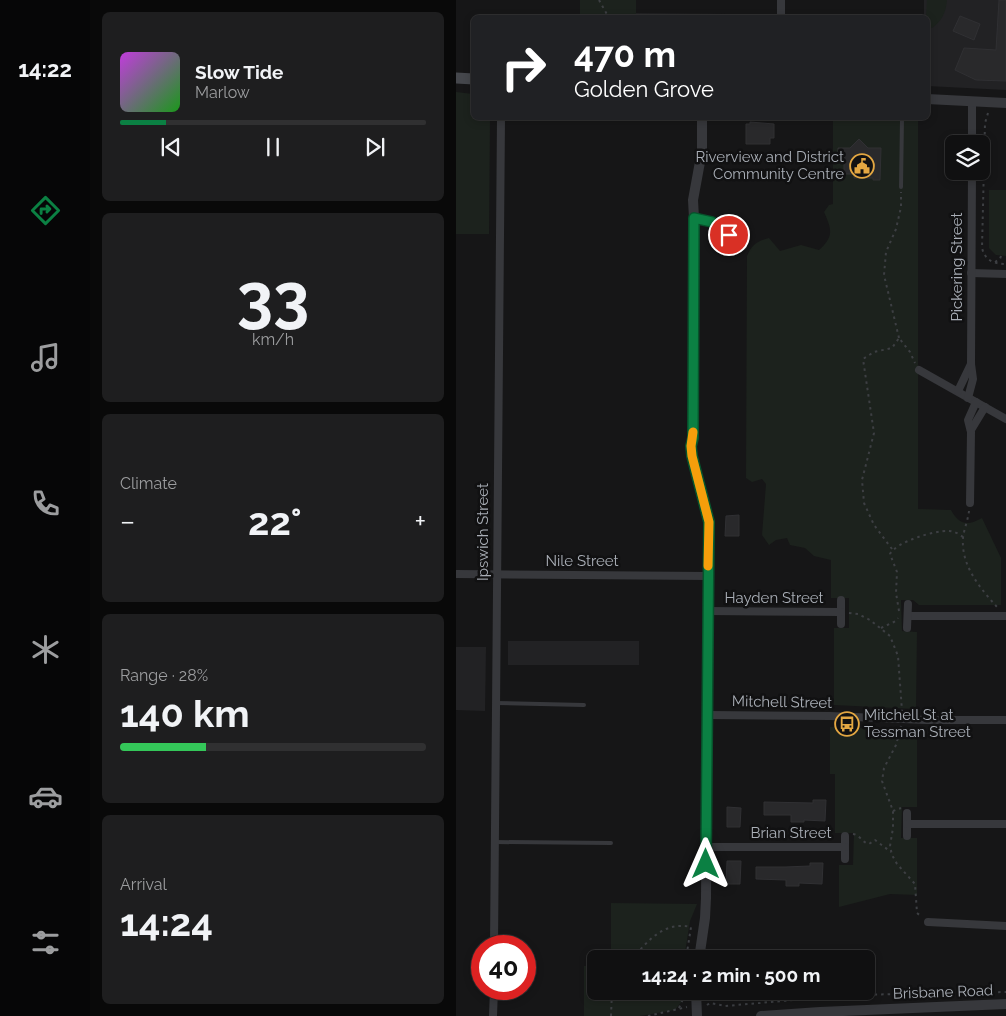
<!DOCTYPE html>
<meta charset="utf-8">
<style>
body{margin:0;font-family:Raleway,sans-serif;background:#1e1e1f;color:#f1f3f6;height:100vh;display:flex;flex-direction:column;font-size:19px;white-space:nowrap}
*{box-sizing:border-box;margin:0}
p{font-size:16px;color:#9c9d9f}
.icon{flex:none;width:28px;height:28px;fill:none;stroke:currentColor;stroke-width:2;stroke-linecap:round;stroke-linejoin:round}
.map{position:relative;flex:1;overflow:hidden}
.panel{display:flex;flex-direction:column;gap:12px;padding:12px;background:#090909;width:366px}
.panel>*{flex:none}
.banner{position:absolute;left:15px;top:15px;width:459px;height:105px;border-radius:8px;box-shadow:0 2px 8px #0003,0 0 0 1px #303031;background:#202124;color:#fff;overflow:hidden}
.controls{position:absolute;left:489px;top:135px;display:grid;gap:10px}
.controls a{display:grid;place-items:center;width:45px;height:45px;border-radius:8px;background:#101011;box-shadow:0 2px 8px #0003,0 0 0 1px #303031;font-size:25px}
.speed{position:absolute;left:15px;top:935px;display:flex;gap:10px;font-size:25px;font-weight:700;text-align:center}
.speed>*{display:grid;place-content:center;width:65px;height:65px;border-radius:50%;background:#101011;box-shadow:0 2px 8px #0003,0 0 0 1px #303031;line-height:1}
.speed .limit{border:8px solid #d22;background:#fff;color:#111}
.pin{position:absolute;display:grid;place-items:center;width:42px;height:42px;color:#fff;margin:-21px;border:2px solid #fff;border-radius:50%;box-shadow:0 1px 5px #0007}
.me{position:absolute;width:55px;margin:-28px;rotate:0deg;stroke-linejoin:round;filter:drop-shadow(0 0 4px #0008)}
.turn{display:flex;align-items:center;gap:18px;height:105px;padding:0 20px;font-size:22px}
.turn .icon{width:65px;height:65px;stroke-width:2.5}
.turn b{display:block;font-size:35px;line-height:42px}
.big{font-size:38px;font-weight:700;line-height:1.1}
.panel .widget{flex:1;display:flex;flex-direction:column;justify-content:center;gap:8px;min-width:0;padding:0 18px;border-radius:8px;background:#1e1e1f}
.panel .dial{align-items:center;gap:0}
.dial b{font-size:65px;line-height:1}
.song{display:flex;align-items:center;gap:15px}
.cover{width:60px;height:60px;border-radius:8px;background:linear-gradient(135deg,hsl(290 70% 55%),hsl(120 70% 35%))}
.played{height:5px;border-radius:2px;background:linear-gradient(90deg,#0b8043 15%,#303031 15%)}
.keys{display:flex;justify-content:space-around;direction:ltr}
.heat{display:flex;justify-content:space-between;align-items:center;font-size:28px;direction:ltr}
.charge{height:8px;border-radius:4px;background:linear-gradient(90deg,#34c759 28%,#303031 0)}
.trip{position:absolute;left:131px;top:950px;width:288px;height:50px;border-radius:8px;background:#101011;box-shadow:0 2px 8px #0003,0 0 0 1px #303031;font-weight:700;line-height:50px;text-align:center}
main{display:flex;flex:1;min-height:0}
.tabs{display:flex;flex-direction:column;width:90px;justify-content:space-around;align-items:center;background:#060607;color:#9c9d9f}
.tabs .icon{width:35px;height:35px}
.tabs .active{color:#0b8043}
.tabs b{font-size:22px;color:#f1f3f6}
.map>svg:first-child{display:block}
</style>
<main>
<nav class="tabs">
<b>14:22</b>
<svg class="icon active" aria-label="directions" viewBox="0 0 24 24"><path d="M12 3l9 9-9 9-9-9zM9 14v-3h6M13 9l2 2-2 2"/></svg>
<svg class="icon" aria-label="music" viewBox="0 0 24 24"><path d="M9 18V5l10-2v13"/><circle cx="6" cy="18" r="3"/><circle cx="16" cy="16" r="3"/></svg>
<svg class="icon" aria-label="phone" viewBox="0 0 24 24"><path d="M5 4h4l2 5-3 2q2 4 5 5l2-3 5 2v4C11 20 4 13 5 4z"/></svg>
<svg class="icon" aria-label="climate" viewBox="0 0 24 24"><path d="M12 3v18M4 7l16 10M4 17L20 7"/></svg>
<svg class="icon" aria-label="car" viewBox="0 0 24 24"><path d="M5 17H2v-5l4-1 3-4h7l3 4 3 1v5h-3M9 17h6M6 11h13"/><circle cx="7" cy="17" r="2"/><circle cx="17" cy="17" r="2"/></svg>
<svg class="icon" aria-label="filters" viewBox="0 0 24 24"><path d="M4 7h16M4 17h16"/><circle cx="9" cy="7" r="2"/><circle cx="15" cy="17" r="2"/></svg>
</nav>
<section class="panel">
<div class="widget">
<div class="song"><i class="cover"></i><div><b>Slow Tide</b><p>Marlow</p></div></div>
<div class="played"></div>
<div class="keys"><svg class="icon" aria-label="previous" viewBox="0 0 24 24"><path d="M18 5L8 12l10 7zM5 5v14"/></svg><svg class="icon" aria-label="pause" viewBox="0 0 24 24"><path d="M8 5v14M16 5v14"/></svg><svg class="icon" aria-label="next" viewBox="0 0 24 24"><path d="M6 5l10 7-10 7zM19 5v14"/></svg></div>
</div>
<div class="widget dial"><b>33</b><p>km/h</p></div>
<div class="widget"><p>Climate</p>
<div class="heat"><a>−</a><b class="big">22°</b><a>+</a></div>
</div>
<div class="widget"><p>Range · 28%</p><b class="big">140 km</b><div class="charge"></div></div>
<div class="widget"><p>Arrival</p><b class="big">14:24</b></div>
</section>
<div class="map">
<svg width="550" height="1016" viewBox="0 0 550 1016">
<rect width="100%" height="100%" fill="#161617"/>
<g fill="#222224">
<path d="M468,0H550V90L471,86V18H468Z"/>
<path d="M180,13L270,14L271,17L180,18Z"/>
<rect x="52" y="641" width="131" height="24"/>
<path d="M0,647H30L29,711L0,710Z"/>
</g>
<g fill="#1c221d">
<rect x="124" y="0" width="56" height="17"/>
<path d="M471,0H491C490,12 486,21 476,28L472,26L470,17Z"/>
<path d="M0,92L17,94L18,118H34L33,234H0Z"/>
<path d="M377,118H462V509L495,510C503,525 512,526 526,518L545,558V605H463L457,600H445L446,631L461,632L460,709L378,705V628H393V598H375V560L358,556L349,548L334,545L331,538L320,540L313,545L306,535L310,484L306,479L296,482L290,478L291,256C296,244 302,241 313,238L324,251L345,245L363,250C378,236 376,230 368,212L373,205L377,204Z"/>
<path d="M533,190H550V256L540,255L533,248Z"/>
<path d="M374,727L461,730V807H446L445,838H461V895L434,894L383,907V865H397L398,833H379V774H374Z"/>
<path d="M155,903L241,904L234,921L228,959H155Z"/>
<path d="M128,966H140V991H226V1001L219,1010L184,1016H128Z"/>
</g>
<g fill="#29292b" stroke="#303033">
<path d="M543,0H550V81L520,80L499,70L508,48L540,50Z"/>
<path d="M504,16L524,24L518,40L497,31Z"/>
<path d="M294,122L318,124V138H314V144H290V124H294Z"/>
<path d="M403,139L412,148H425L424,180H417V178H398V174H388V159H382V148H394Z"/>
<path d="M283,515V536H269L270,516Z"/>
<path d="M357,800H370L369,821L348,820V822H335V815H308V802L357,803Z"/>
<path d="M271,807L285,808L284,827H271Z"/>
<path d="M271,861H285L284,884H270Z"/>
<path d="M354,863H367L366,884L343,883V886H330V880L300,879V867H329L354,866Z"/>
</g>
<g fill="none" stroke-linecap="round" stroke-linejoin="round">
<g stroke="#3d3f43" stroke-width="2" stroke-dasharray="2.5 4" stroke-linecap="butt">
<path d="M143,0L153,18"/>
<path d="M532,113L529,123L526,248C529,260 537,264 550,264"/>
<path d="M539,262L544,259L546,253"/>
<path d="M443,338L428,275L430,252L440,229L445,207V192"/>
<path d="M513,511C512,520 508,529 507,538C505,566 524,588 541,607"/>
<path d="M436,549L418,525L408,503L406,480L418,433L407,359L418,352L436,348L443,338L454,352L459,363"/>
<path d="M443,611L440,593L441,572L434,554C440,542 479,530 493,531C498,531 503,534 507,537"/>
<path d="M393,613L402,614L414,620L434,636L442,656L446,711"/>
<path d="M425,628L440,621L442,618"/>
<path d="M445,726L440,745L428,768L426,781L437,811V828L434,846L436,855L441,864L459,884L461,913L466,917"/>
<path d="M437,811L445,808"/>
<path d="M397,834C404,835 407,843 413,844L419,840L435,852"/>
<path d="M176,959C192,940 209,921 235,927L230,959"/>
<path d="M251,1005L254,1003L269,1006L395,995L550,992"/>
<path d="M223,1008L227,999L228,991"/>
<path d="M155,1016L156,991"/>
<path d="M192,1016L231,1007"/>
</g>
<g stroke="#37383c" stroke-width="4">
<path d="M445,187L446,118"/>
<path d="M40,703L128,705"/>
<path d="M39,842L155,843"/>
</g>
<g stroke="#37383c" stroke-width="8">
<path d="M325,0V18"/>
<path d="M516,144V102"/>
<path d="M238,218L256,222L287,246"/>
<path d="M515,273L550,274"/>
<path d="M463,370L550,419"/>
<path d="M502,391L515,364"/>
<path d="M512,398L517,379L515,364L516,171"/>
<path d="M515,430L529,407"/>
<path d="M514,503L515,432L512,420L520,402"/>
<path d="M0,574L252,576"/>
<path d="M385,600V624"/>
<path d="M252,611L385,612"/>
<path d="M452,616H550"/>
<path d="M451,628L452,604"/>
<path d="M252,715L374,716L470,720H550"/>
<path d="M451,813V836"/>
<path d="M451,824H550"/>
<path d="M389,836V859"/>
<path d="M251,847H389"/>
<path d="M472,922L550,926"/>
<path d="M38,946L45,118"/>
<path d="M37,1016L38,989"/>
</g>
<g stroke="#37383c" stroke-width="10">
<path d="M471,99L550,103"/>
<path d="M243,959L249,918L250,898L253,522L236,456L235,446L237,438L238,218L237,200L246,151V118"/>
<path d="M240,991L241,1016"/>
<path d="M305,1016L364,1012L550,1004"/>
</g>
<path stroke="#45474c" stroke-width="11" d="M0,78L18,79"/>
</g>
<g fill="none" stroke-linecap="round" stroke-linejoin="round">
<g stroke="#07532c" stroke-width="12">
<path id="route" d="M250,864L253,522L236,456L235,446L237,438L238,218L256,222L273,235"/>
</g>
<use href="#route" stroke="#0b8043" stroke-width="9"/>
<path stroke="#f59e0b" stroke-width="9" d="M237,432L235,446L236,456L253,522L252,566"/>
</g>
<defs>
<g id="civic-ring" transform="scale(1.25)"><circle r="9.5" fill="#111112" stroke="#e3a742" stroke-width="1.5"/><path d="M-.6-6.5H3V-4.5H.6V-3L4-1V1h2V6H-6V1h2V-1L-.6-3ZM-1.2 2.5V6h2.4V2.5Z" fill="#e3a742"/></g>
<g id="bus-ring" transform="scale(1.25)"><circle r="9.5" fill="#111112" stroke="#e3a742" stroke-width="1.5"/><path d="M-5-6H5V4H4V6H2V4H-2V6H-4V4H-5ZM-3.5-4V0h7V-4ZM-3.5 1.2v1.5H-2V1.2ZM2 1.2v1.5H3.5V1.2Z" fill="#e3a742"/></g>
</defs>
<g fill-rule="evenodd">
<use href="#civic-ring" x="406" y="166"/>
<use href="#bus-ring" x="391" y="724"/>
</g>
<g text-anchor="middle" stroke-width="5" stroke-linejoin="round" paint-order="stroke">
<g font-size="15" fill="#a9aeb6" stroke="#111112" text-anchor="end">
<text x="388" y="162">Riverview and District<tspan x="388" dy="17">Community Centre</tspan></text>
<text x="408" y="720" text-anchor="start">Mitchell St at<tspan x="408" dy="17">Tessman Street</tspan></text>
</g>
<g font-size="15" fill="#a9aeb6" stroke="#111112">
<text transform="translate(501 267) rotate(-90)" y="5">Pickering Street</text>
<text transform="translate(27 532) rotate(-90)" y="5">Ipswich Street</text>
<text x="126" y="566">Nile Street</text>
<text x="318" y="603">Hayden Street</text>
<text transform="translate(326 702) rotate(1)" y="5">Mitchell Street</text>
<text x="335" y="838">Brian Street</text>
<text transform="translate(487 992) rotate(-2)" y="5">Brisbane Road</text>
</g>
</g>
</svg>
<div class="controls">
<a><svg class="icon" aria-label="layers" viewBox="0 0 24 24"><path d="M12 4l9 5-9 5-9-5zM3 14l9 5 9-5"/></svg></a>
</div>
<div class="speed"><div class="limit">40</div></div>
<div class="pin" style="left:273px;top:235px;background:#d93025"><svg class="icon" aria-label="arrive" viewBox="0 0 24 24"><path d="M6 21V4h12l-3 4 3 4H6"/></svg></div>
<svg class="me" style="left:250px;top:864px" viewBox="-20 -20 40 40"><path d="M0-17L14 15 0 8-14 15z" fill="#0b8043" stroke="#fff" stroke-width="4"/></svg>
<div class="trip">14:24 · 2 min · 500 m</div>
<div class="banner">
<div class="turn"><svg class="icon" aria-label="right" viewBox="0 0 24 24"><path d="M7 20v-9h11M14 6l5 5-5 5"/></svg><div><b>470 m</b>Golden Grove</div></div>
</div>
</div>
</main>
